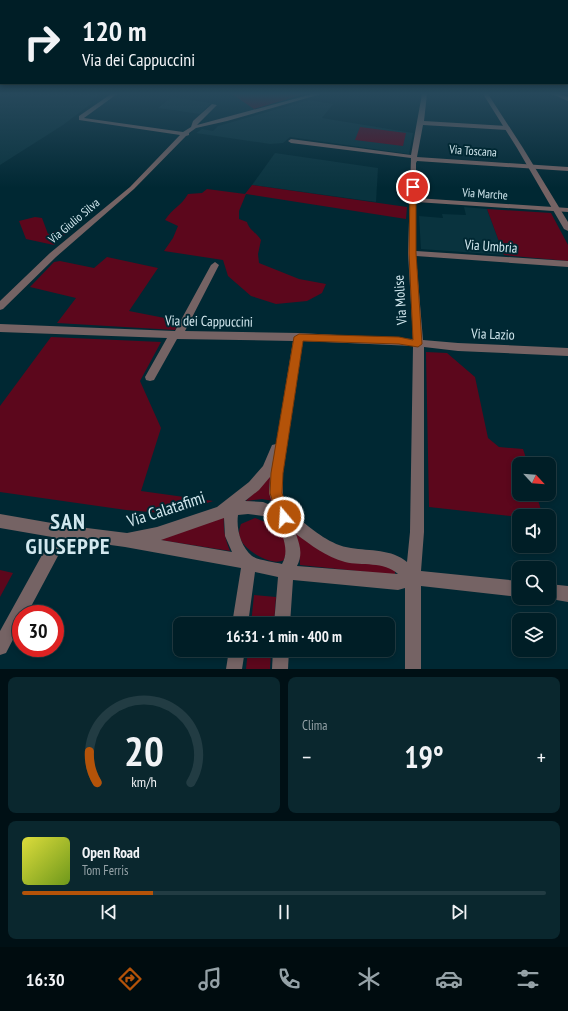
<!DOCTYPE html>
<html lang="it">
<meta charset="utf-8">
<style>
body{margin:0;font-family:"PT Sans Narrow",sans-serif;background:#0a272e;color:#f1f3f6;height:100vh;display:flex;flex-direction:column;font-size:15px;white-space:nowrap}
*{box-sizing:border-box;margin:0}
p{font-size:13px;color:#95a2a7}
.icon{flex:none;width:22px;height:22px;fill:none;stroke:currentColor;stroke-width:2;stroke-linecap:round;stroke-linejoin:round}
.map{position:relative;height:669px;overflow:hidden}
.drawer{display:flex;flex-direction:column;gap:8px;padding:8px;background:#001015;flex:1}
.drawer>*{flex:none}
.guide{position:absolute;left:0px;top:0px;width:568px;height:84px;box-shadow:0 2px 6px #0003,0 0 0 1px #223c43;background:#001e26;color:#f1f3f6;overflow:hidden}
.needle{width:26px;rotate:116deg}
.controls{position:absolute;left:512px;top:457px;display:grid;gap:8px}
.controls a{display:grid;place-items:center;width:44px;height:44px;border-radius:8px;background:#001e26;box-shadow:0 2px 6px #0003,0 0 0 1px #223c43;font-size:20px}
.speed{position:absolute;left:12px;top:605px;display:flex;gap:8px;font-size:20px;font-weight:700;text-align:center}
.speed>*{display:grid;place-content:center;width:52px;height:52px;border-radius:50%;background:#001e26;box-shadow:0 2px 6px #0003,0 0 0 1px #223c43;line-height:1}
.speed .limit{border:6px solid #d22;background:#fff;color:#111}
.pin{position:absolute;display:grid;place-items:center;width:34px;height:34px;color:#fff;margin:-17px;border:2px solid #fff;border-radius:50%;box-shadow:0 1px 4px #0007}
.me{position:absolute;width:44px;margin:-22px;rotate:342deg;stroke-linejoin:round;filter:drop-shadow(0 0 3px #0008)}
.turn{display:flex;align-items:center;gap:14px;height:84px;padding:0 16px;font-size:18px}
.turn .icon{width:52px;height:52px;stroke-width:2.5}
.turn b{display:block;font-size:28px;line-height:34px}
.big{font-size:30px;font-weight:700;line-height:1.1}
.drawer .widget{flex:1;display:flex;flex-direction:column;justify-content:center;gap:6px;min-width:0;padding:0 14px;border-radius:8px;background:#0a272e}
.drawer .dial{align-items:center;gap:0}
.dial svg{height:104px;overflow:visible;fill:none;stroke:#223c43;stroke-width:7;stroke-linecap:round;text-anchor:middle}
.dial text{fill:#f1f3f6;stroke:none}
.song{display:flex;align-items:center;gap:12px}
.cover{width:48px;height:48px;border-radius:6px;background:linear-gradient(135deg,hsl(60 70% 55%),hsl(80 70% 35%))}
.played{height:4px;border-radius:2px;background:linear-gradient(90deg,#b45309 25%,#223c43 25%)}
.keys{display:flex;justify-content:space-around;direction:ltr}
.heat{display:flex;justify-content:space-between;align-items:center;font-size:22px;direction:ltr}
.drawer .tiles{flex:1;display:grid;gap:8px;grid-template-columns:1fr 1fr}
.widget:last-child{grid-column:span 2}
.trip{position:absolute;left:173px;top:617px;width:222px;height:40px;border-radius:8px;background:#001e26;box-shadow:0 2px 6px #0003,0 0 0 1px #223c43;font-weight:700;line-height:40px;text-align:center}
.tabs{display:flex;height:64px;justify-content:space-around;align-items:center;background:#000c0f;color:#95a2a7}
.tabs .icon{width:28px;height:28px}
.tabs .current{color:#b45309}
.tabs b{font-size:18px;color:#f1f3f6}
.map>svg:first-child{display:block}
</style>
<div class="map">
<svg width="568" height="669" viewBox="0 0 568 669">
<rect width="100%" height="100%" fill="#002833"/>
<g fill="#09333e">
<path d="M0,94H100L89,102L92,103L63,125L0,165Z"/>
<path d="M172,97L211,103L200,114L158,108Z"/>
<path d="M309,100L333,104L322,118L413,133L409,154L290,137L283,143L270,144L196,133L202,129L213,131L218,126Z"/>
<path d="M275,153L378,168L376,202L252,185Z"/>
<path d="M464,207L487,209L504,255L421,249L419,216L443,218L442,214L466,215Z"/>
</g>
<g fill="#5c071c">
<path d="M232,94H305L254,109Z"/>
<path d="M360,127L406,133L403,146L355,140Z"/>
<path d="M252,185L407,207L406,219L246,194L239,211V219L247,222C249,230 257,233 261,240L258,254L259,263L299,279L326,284L322,293L307,301L276,304L251,296L228,276L223,260L164,251L173,238L178,226L165,220C172,209 182,205 188,194L202,193L207,189L245,194Z"/>
<path d="M487,209L551,213L568,245V261L504,255Z"/>
<path d="M35,217L42,218L48,234L64,228L70,230L54,245L26,239L19,221Z"/>
<path d="M107,257L158,268L129,311L180,321L175,330L57,323L76,298L30,287L54,262L60,261L94,268Z"/>
<path d="M51,337L161,342L140,381L161,428L141,491L213,501L174,514L126,510L0,492V406Z"/>
<path d="M426,352L447,353L475,377L488,438L499,447L523,449L528,464H519V494H536L543,516H519V517L429,507Z"/>
<path d="M272,474L269,488L273,501L262,499L246,501Z"/>
<path d="M224,516C223,529 225,539 230,551L160,540Z"/>
<path d="M255,518C266,522 285,530 287,544C288,549 285,556 284,560C272,567 246,551 241,540C238,534 239,530 241,524Z"/>
<path d="M297,533L395,569V575L300,565L299,547L296,534Z"/>
<path d="M0,570L13,573L0,597Z"/>
<path d="M254,595L276,597L274,624H251Z"/>
<path d="M248,650H271L270,669H246Z"/>
</g>
<g fill="none" stroke-linecap="round" stroke-linejoin="round">
<g fill="#756364" fill-rule="evenodd">
<path d="M111,94H117L84,118L183,132L191,127L193,121L212,104L217,105L197,125L312,94H321L227,121L196,128L189,133V135L186,136L134,189L56,257L3,309L0,310V301L50,253L130,187L180,135L79,120V116Z"/>
<path d="M422,94H427L424,121L507,126L510,128L507,130L423,125L417,157L568,167V171L417,161L416,163V198L568,208V212L416,202V251L568,261V267L416,256L423,340L458,343L568,348V356L458,351L424,347V532L421,571L519,581V597L421,586V669H405V588L398,590L293,580L290,624H274L278,577L255,572L248,624H232L241,568L125,547L67,539L27,614H21V624L6,653L0,655V631L52,537L0,528V514L63,525L127,533L157,527L217,507L249,482L263,466L272,445L276,444L293,341L177,339L154,380L150,381L146,380L145,377L167,338L0,332V324L175,331L211,265L215,262L219,265L185,331L299,333L413,339L408,253L411,158L291,143L288,141L291,139L411,155ZM303,341L413,346L410,532L407,562C392,549 370,551 351,548C330,545 315,531 299,519C296,517 291,515 289,512C281,501 283,485 283,473ZM270,477L269,493L273,506L263,502L245,501L259,490ZM248,514L263,516L278,522C282,536 290,550 282,564C275,562 257,560 252,556C241,547 236,529 238,515ZM224,518L225,536L232,552L161,540ZM296,534C311,545 326,557 345,562C362,566 384,561 398,574L297,566C303,554 300,546 296,534Z"/>
<path d="M552,94H560L568,97V101Z"/>
<path d="M549,584L568,586V602L545,598H549Z"/>
<path d="M229,650H245L242,669H226Z"/>
<path d="M273,650H289L288,669H272Z"/>
</g>
<path fill="#756364" fill-rule="evenodd" d="M483,94H488L523,148L568,222V231L564,229L517,148Z"/>
</g>
<linearGradient id="sky" x2="0" y2="1"><stop stop-color="#00161c"/><stop offset="0.5" stop-color="#26485b"/><stop offset="1" stop-color="#26485b" stop-opacity="0"/></linearGradient>
<rect width="568" height="188" fill="url(#sky)"/>
<path fill="#b45309" stroke="#753606" d="M413,185L416,187V253L422,344L418,347L399,344L303,341L283,473L282,493L290,517L288,522L284,524L279,522L270,493L271,473L294,337L299,334L399,337L413,340L409,253L410,187Z"/>
<g text-anchor="middle" stroke-width="4" stroke-linejoin="round" paint-order="stroke">
<g font-size="12" fill="#d2e8ef" stroke="#002833">
<text transform="translate(473 151) rotate(4)" y="4">Via Toscana</text>
<text transform="translate(485 194) rotate(4)" y="4">Via Marche</text>
<text transform="translate(74 221) rotate(-40)" y="4">Via Giulio Silva</text>
</g>
<g font-size="14" fill="#d2e8ef" stroke="#002833">
<text transform="translate(491 246) rotate(4)" y="5">Via Umbria</text>
<text transform="translate(400 300) rotate(-94)" y="5">Via Molise</text>
<text transform="translate(209 321) rotate(1)" y="5">Via dei Cappuccini</text>
<text transform="translate(493 334) rotate(2)" y="5">Via Lazio</text>
</g>
<g font-size="17" fill="#d2e8ef" stroke="#002833">
<text transform="translate(166 509) rotate(-18)" y="6">Via Calatafimi</text>
</g>
<g font-size="22" font-weight="bold" letter-spacing="1" fill="#d2e8ef" stroke="#002833">
<text x="68" y="529">SAN<tspan x="68" dy="25">GIUSEPPE</tspan></text>
</g>
</g>
</svg>
<div class="controls">
<a><svg class="needle" viewBox="-14 -14 28 28"><path d="M0-13l5 13h-10z" fill="#e53935"/><path d="M0 13l5-13h-10z" fill="#95a2a7"/></svg></a>
<a><svg class="icon" aria-label="sound" viewBox="0 0 24 24"><path d="M4 9h4l5-4v14l-5-4H4zM17 9q2 3 0 6"/></svg></a>
<a><svg class="icon" aria-label="search" viewBox="0 0 24 24"><circle cx="10" cy="10" r="6"/><path d="M15 15l6 6"/></svg></a>
<a><svg class="icon" aria-label="layers" viewBox="0 0 24 24"><path d="M12 4l9 5-9 5-9-5zM3 14l9 5 9-5"/></svg></a>
</div>
<div class="speed"><div class="limit">30</div></div>
<div class="pin" style="left:413px;top:187px;background:#d93025"><svg class="icon" aria-label="arrive" viewBox="0 0 24 24"><path d="M6 21V4h12l-3 4 3 4H6"/></svg></div>
<svg class="me" style="left:284px;top:517px" viewBox="-20 -20 40 40"><circle r="17" fill="#b45309" stroke="#fff" stroke-width="3"/><path d="M0-11L8 9 0 5-8 9z" fill="#fff"/></svg>
<div class="trip">16:31 · 1 min · 400 m</div>
<div class="guide">
<div class="turn"><svg class="icon" aria-label="right" viewBox="0 0 24 24"><path d="M7 20v-9h11M14 6l5 5-5 5"/></svg><div><b>120 m</b>Via dei Cappuccini</div></div>
</div>
</div>
<section class="drawer">
<div class="tiles">
<div class="widget dial"><svg viewBox="0 0 100 80">
<path d="M14 69A42 42 0 1 1 86 69"/>
<path d="M14 69A42 42 0 0 1 8 45" stroke="#b45309"/>
<text x="50" y="56" font-size="32" font-weight="700">20</text>
<text x="50" y="72" font-size="11">km/h</text>
</svg></div>
<div class="widget"><p>Clima</p>
<div class="heat"><a>−</a><b class="big">19°</b><a>+</a></div>
</div>
<div class="widget">
<div class="song"><i class="cover"></i><div><b>Open Road</b><p>Tom Ferris</p></div></div>
<div class="played"></div>
<div class="keys"><svg class="icon" aria-label="previous" viewBox="0 0 24 24"><path d="M18 5L8 12l10 7zM5 5v14"/></svg><svg class="icon" aria-label="pause" viewBox="0 0 24 24"><path d="M8 5v14M16 5v14"/></svg><svg class="icon" aria-label="next" viewBox="0 0 24 24"><path d="M6 5l10 7-10 7zM19 5v14"/></svg></div>
</div>
</div>
</section>
<nav class="tabs">
<b>16:30</b>
<svg class="icon current" aria-label="directions" viewBox="0 0 24 24"><path d="M12 3l9 9-9 9-9-9zM9 14v-3h6M13 9l2 2-2 2"/></svg>
<svg class="icon" aria-label="music" viewBox="0 0 24 24"><path d="M9 18V5l10-2v13"/><circle cx="6" cy="18" r="3"/><circle cx="16" cy="16" r="3"/></svg>
<svg class="icon" aria-label="phone" viewBox="0 0 24 24"><path d="M5 4h4l2 5-3 2q2 4 5 5l2-3 5 2v4C11 20 4 13 5 4z"/></svg>
<svg class="icon" aria-label="climate" viewBox="0 0 24 24"><path d="M12 3v18M4 7l16 10M4 17L20 7"/></svg>
<svg class="icon" aria-label="car" viewBox="0 0 24 24"><path d="M5 17H2v-5l4-1 3-4h7l3 4 3 1v5h-3M9 17h6M6 11h13"/><circle cx="7" cy="17" r="2"/><circle cx="17" cy="17" r="2"/></svg>
<svg class="icon" aria-label="filters" viewBox="0 0 24 24"><path d="M4 7h16M4 17h16"/><circle cx="9" cy="7" r="2"/><circle cx="15" cy="17" r="2"/></svg>
</nav>
